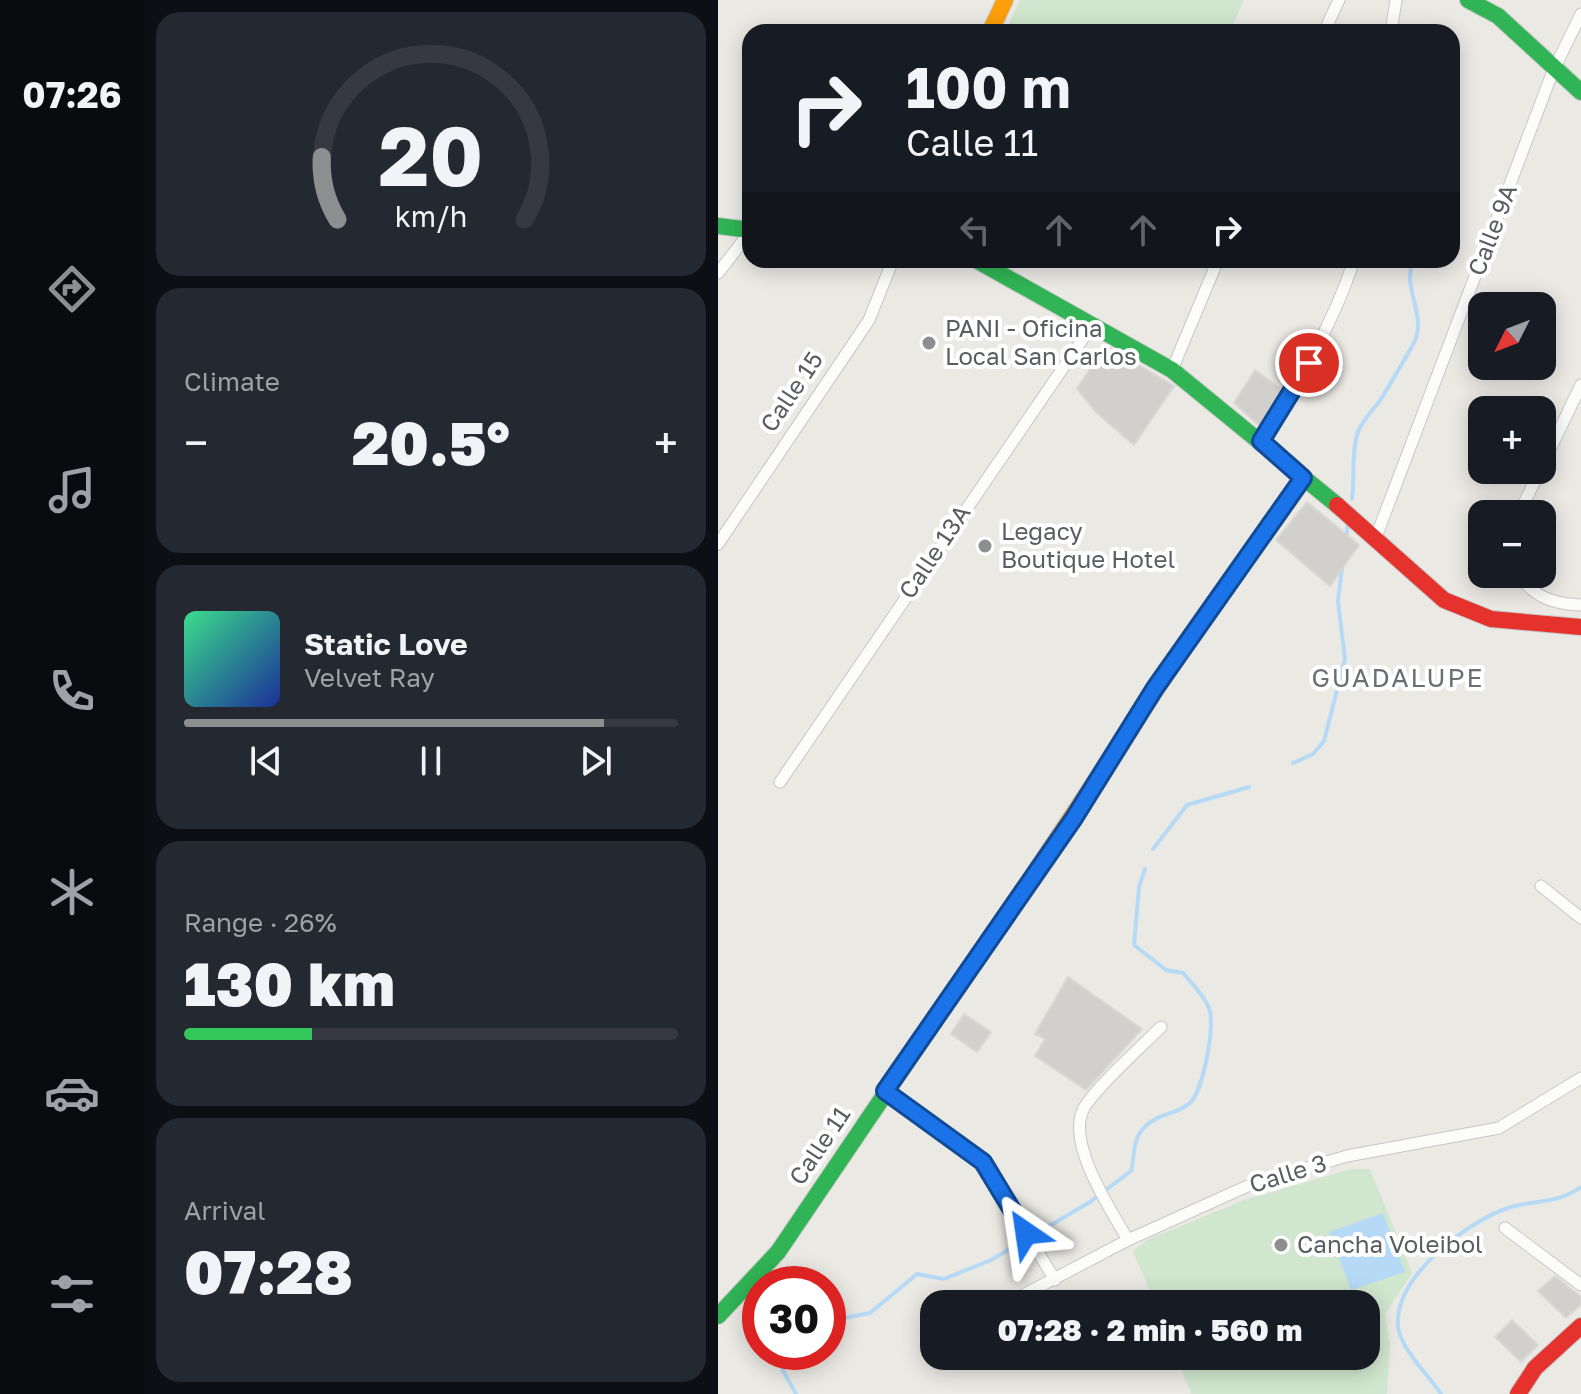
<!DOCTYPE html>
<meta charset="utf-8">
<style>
body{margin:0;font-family:"Golos Text",sans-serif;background:#242831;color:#f1f3f6;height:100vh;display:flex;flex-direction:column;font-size:30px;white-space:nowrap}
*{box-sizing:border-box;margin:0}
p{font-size:26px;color:#9ea1a6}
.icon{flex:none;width:44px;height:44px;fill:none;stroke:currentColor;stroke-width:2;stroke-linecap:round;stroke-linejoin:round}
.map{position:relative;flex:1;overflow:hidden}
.side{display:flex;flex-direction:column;gap:12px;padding:12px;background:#0d0f14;width:574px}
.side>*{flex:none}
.guide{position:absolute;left:24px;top:24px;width:718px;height:244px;border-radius:24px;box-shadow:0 4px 20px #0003;background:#171b24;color:#f1f3f6;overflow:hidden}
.needle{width:52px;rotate:228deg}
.tools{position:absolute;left:750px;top:292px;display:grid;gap:16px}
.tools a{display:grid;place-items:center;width:88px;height:88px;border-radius:16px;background:#171b24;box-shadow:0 4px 20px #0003;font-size:40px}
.speed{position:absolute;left:24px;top:1266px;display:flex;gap:16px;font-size:40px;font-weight:700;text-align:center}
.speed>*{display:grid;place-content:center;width:104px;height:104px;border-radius:50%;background:#171b24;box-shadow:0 4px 20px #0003;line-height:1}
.speed .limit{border:12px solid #d22;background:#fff;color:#111}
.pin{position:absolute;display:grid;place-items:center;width:68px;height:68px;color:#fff;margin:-34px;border:4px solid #fff;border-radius:50%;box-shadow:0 2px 8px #0007}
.me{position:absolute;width:88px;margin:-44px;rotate:328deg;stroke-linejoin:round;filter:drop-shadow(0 0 6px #0008)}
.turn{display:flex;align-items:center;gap:28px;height:168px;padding:0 32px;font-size:36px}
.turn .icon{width:104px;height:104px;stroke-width:2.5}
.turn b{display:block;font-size:56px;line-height:68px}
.lanes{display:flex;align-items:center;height:76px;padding:0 32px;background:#0003;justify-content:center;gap:40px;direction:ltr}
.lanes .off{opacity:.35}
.big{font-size:60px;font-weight:800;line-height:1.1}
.side .tile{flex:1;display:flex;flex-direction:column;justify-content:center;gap:12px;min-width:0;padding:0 28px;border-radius:24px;background:#242831}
.side .dial{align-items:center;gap:0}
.dial svg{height:208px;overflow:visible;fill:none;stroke:#363941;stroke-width:7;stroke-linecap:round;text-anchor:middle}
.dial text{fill:#f1f3f6;stroke:none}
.song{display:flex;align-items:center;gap:24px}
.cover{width:96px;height:96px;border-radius:12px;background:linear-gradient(135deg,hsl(150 70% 55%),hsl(230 70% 35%))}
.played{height:8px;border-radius:4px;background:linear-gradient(90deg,#8c8e90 85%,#363941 85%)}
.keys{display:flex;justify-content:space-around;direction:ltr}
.heat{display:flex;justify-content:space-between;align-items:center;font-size:44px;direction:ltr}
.charge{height:12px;border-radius:6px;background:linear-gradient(90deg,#34c759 26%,#363941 0)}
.trip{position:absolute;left:202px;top:1290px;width:460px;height:80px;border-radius:24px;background:#171b24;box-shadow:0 4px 20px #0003;font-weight:800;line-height:80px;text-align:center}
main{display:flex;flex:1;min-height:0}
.menu{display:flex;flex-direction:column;width:144px;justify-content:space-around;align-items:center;background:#090b0e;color:#9ea1a6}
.menu .icon{width:56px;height:56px}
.menu .on{color:#8c8e90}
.menu b{font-size:36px;color:#f1f3f6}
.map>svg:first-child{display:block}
</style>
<main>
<nav class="menu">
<b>07:26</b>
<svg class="icon on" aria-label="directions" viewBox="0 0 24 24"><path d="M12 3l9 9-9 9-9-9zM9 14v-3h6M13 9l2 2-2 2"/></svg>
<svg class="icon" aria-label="music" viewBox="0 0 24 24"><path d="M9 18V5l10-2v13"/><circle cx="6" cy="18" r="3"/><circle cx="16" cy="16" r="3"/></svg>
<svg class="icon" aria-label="phone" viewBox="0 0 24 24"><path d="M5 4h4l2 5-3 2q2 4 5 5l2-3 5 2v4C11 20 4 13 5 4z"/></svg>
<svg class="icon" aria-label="climate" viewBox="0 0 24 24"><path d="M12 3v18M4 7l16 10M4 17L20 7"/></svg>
<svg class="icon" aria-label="car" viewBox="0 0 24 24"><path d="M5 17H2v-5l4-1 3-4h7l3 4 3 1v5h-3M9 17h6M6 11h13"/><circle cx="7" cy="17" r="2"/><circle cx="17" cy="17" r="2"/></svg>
<svg class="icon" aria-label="filters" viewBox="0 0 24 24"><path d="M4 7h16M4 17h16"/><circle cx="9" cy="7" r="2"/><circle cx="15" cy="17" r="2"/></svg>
</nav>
<section class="side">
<div class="tile dial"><svg viewBox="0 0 100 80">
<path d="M14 69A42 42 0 1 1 86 69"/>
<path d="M14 69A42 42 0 0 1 8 45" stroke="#8c8e90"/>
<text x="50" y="56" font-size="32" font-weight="700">20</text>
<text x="50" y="72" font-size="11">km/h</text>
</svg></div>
<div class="tile"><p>Climate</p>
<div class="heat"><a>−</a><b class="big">20.5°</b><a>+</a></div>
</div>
<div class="tile">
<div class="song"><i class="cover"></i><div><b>Static Love</b><p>Velvet Ray</p></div></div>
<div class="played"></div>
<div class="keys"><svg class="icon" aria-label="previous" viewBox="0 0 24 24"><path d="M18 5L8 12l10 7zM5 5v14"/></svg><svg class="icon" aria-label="pause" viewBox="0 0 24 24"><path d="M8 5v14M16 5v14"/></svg><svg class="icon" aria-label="next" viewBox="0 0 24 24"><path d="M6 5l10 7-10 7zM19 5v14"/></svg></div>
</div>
<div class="tile"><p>Range · 26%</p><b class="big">130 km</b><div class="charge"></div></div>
<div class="tile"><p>Arrival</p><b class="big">07:28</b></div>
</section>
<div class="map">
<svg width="863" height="1394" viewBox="0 0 863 1394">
<rect width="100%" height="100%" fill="#eae9e4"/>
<g fill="#d1e6cf">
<path d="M302,0H526L511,32H287Z"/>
<path d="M633,1169H652L694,1273L667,1314L672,1344L669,1394H473L458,1356H648V1304H437L415,1251L429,1240L526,1200Z"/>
</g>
<path fill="#b6daf6" d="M665,1213L687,1272L633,1290L611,1232Z"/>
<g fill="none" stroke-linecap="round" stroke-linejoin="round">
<g stroke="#b6daf6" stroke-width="4">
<path d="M734,147L738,75"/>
<path d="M634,499C637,477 633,453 640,432C644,421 654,411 661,402C668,391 694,348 698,338C707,311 683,286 696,260"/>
<path d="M628,538L630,525"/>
<path d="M575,763L595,754L606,741L627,659L620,601L624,567"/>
<path d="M435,849L469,805L531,787"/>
<path d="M110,1321L152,1313L199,1274L226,1279L273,1260L372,1202L413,1171C417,1156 414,1142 424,1130C437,1113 457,1116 472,1103C485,1091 498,1024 491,1008C486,995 474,984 465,973L448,970L416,945L421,887L427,869"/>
<path d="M71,1352L64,1369L78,1394"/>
<path d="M723,1394C711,1375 682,1349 680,1326C676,1278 746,1224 787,1209C813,1199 839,1205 863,1187"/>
</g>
</g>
<g fill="#d1d0cd" stroke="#d9d8d4" stroke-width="2">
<path d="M387,345L456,386L416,445L379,413L359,389Z"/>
<path d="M537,370L564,390L542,426L516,403Z"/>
<path d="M589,502L641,545L612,586L558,540Z"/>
<path d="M350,977L424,1029L368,1090L317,1056L327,1039L317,1034Z"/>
<path d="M246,1014L273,1032L259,1052L233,1034Z"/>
<path d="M837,1276L863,1297V1305L848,1318L820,1291Z"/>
<path d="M794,1320L820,1345L803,1362L777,1337Z"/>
</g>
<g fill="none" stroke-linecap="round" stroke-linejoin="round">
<g stroke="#c7c7c6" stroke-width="13">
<g id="street">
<path d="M606,32L621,0"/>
<path d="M673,32L678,0"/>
<path d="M0,273L32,232"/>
<path d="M454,370L500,260"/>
<path d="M543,441C579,383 615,326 636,260"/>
<path d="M824,466L863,385"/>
<path d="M801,514L822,470"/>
<path d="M658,537L835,71L863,14"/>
<path d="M0,544L151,320L175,260"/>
<path d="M799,574C817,597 834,604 863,605"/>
<path d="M62,782L375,324"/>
<path d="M823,886L863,918"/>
<path d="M167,1091L265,1162L337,1280"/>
<path d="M787,1228L863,1285"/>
<path d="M410,1240C393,1210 347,1142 366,1108C376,1089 425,1045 443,1027"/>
<path d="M288,1304L410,1240L534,1184L629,1156L781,1128L863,1078"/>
</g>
</g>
<g stroke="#c5c6c4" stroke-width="18">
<g id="fast">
<path d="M750,0L780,16L863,92"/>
<path d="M0,226L32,230"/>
<path d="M258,260L454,370L619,505"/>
<path d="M473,637L585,478"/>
<path d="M0,1316L60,1252L287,917"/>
</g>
</g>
<g stroke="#c5c6c4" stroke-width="18">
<g id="slow">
<path d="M272,32L287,0"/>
<path d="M287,917L473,637"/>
</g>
</g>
<g stroke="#c5c6c4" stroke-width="18">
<g id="jam">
<path d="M619,505L726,600L773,619L863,627"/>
<path d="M800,1394L817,1368L863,1326"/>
</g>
</g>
<use href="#street" stroke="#fcfcfb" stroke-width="11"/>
<use href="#fast" stroke="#30b455" stroke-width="16"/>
<use href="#slow" stroke="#ff9f0a" stroke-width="16"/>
<use href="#jam" stroke="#e5322d" stroke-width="16"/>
</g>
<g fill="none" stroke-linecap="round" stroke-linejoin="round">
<g stroke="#114b97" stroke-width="20">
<path id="route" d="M308,1233L265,1162L167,1091L356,818L437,688L585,478L543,441L591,363"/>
</g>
<use href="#route" stroke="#1a73e8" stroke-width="14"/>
</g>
<g fill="#8c8e90" stroke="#fff" stroke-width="3">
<circle cx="211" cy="343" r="8"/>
<circle cx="267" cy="546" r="8"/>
<circle cx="563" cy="1245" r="8"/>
</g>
<g text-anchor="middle" stroke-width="8" stroke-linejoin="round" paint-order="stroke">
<g font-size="24" fill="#5a5d62" stroke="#fff">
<text transform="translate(775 230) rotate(-69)" y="8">Calle 9A</text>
<text transform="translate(74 392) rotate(-56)" y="8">Calle 15</text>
<text transform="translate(217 552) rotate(-56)" y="8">Calle 13A</text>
<text transform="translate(102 1146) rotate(-56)" y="8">Calle 11</text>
<text transform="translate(570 1174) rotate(-17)" y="8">Calle 3</text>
</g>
<g font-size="24" fill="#5a5d62" stroke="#fff" text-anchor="start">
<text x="227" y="337">PANI - Oficina<tspan x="227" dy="28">Local San Carlos</tspan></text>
<text x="283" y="540">Legacy<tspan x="283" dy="28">Boutique Hotel</tspan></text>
<text x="579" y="1253">Cancha Voleibol</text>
</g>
<g font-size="26" letter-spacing="2" fill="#6b6f74" stroke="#fff">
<text x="680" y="687">GUADALUPE</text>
</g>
</g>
</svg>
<div class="tools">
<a><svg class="needle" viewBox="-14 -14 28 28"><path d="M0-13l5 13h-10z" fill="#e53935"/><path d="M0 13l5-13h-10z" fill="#9ea1a6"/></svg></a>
<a>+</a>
<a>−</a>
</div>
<div class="speed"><div class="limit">30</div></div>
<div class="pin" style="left:591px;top:363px;background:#d93025"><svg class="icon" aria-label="arrive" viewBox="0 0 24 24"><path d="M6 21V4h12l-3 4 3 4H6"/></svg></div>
<svg class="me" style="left:308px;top:1233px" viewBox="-20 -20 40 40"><path d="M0-17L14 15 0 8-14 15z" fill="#1a73e8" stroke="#fff" stroke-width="4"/></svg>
<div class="trip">07:28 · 2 min · 560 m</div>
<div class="guide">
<div class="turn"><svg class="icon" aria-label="right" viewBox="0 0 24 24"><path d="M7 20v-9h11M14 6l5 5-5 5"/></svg><div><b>100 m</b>Calle 11</div></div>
<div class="lanes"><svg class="icon off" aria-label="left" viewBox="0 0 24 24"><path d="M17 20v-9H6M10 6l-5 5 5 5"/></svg><svg class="icon off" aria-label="ahead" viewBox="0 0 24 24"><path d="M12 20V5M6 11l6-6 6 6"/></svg><svg class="icon off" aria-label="ahead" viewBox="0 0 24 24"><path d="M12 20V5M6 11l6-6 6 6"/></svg><svg class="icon" aria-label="right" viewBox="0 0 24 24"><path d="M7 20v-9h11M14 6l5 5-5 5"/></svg></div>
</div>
</div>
</main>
